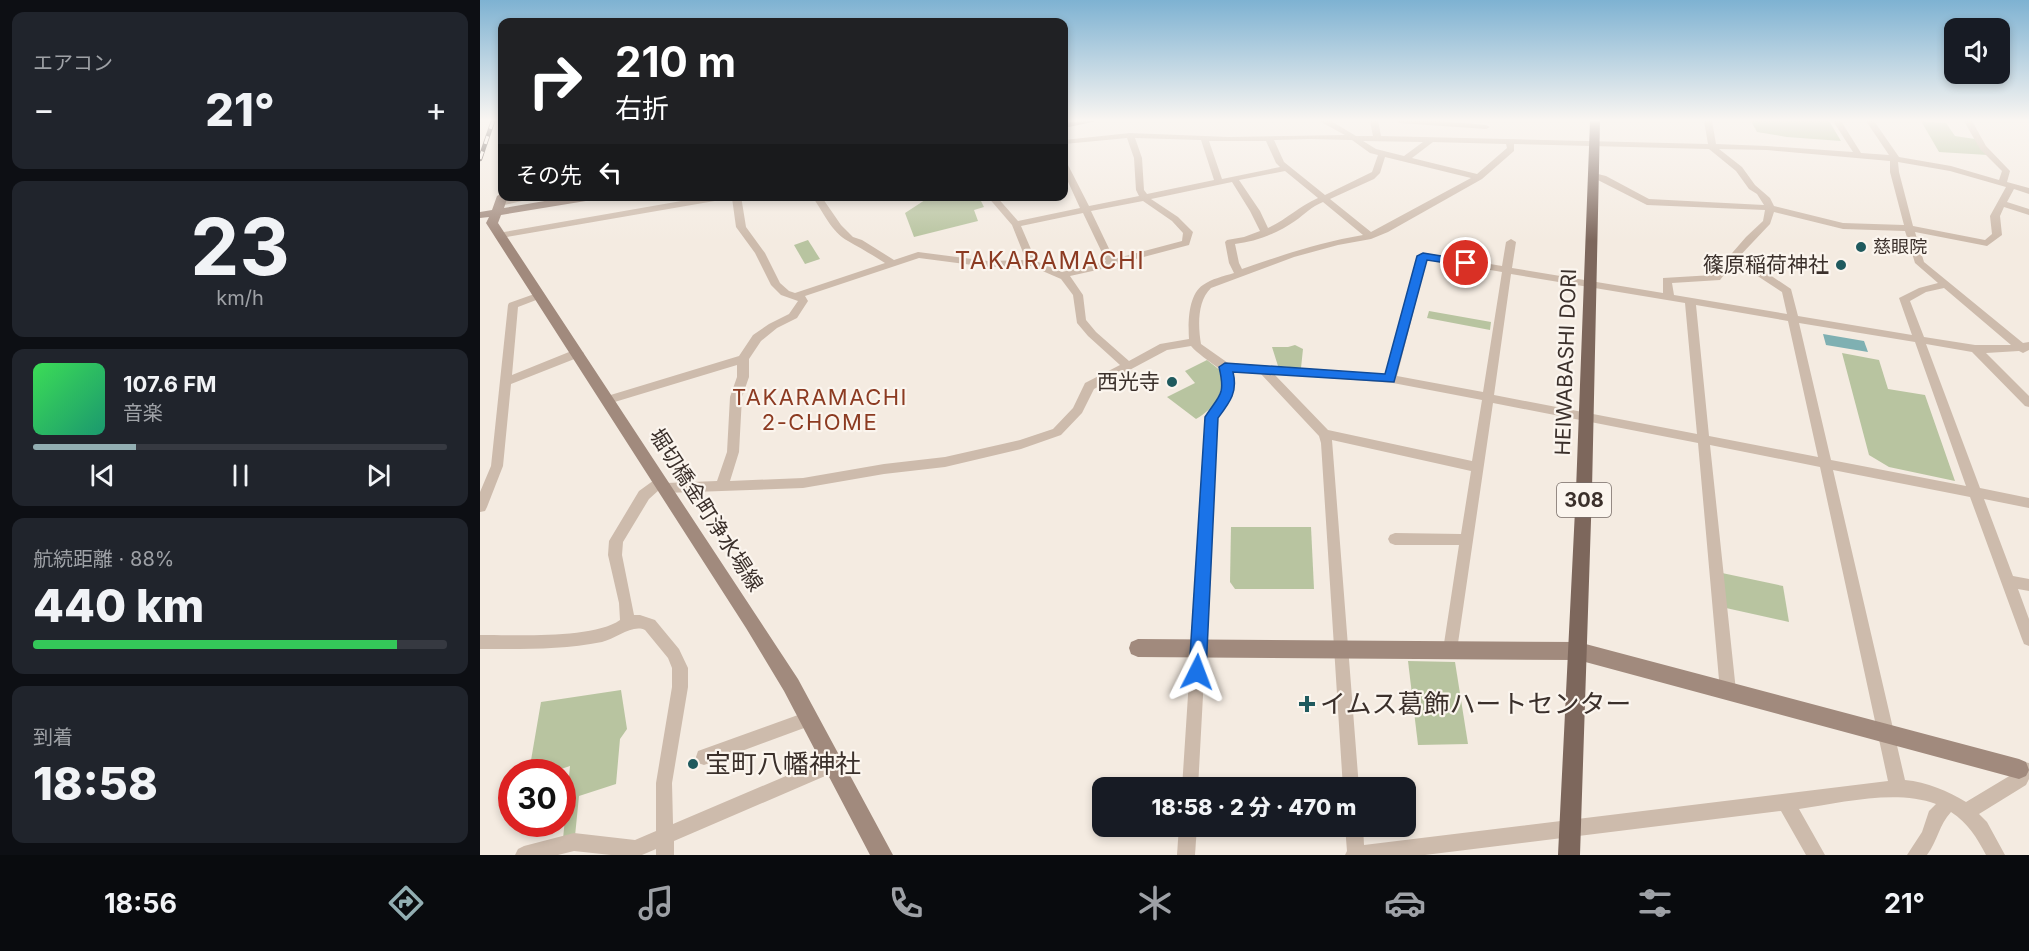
<!DOCTYPE html>
<html lang="ja">
<meta charset="utf-8">
<style>
body{margin:0;font-family:Inter,"Noto Sans JP",sans-serif;background:#20242c;color:#f1f3f6;height:100vh;display:flex;flex-direction:column;font-size:22px;white-space:nowrap}
*{box-sizing:border-box;margin:0}
p{font-size:20px;color:#9ea1a6}
.icon{flex:none;width:33px;height:33px;fill:none;stroke:currentColor;stroke-width:2;stroke-linecap:round;stroke-linejoin:round}
.map{position:relative;flex:1;overflow:hidden}
.drawer{display:flex;flex-direction:column;gap:12px;padding:12px;background:#0d0f14;width:480px}
.drawer>*{flex:none}
.top-card{position:absolute;left:18px;top:18px;width:570px;height:183px;border-radius:12px;box-shadow:0 3px 9px #0003;background:#202124;color:#fff;overflow:hidden}
.controls{position:absolute;left:1464px;top:18px;display:grid;gap:12px}
.controls a{display:grid;place-items:center;width:66px;height:66px;border-radius:12px;background:#171b24;box-shadow:0 3px 9px #0003;font-size:30px}
.speed{position:absolute;left:18px;top:759px;display:flex;gap:12px;font-size:30px;font-weight:700;text-align:center}
.speed>*{display:grid;place-content:center;width:78px;height:78px;border-radius:50%;background:#171b24;box-shadow:0 3px 9px #0003;line-height:1}
.speed .limit{border:9px solid #d22;background:#fff;color:#111}
.pin{position:absolute;display:grid;place-items:center;width:51px;height:51px;color:#fff;margin:-26px;border:3px solid #fff;border-radius:50%;box-shadow:0 2px 6px #0007}
.me{position:absolute;width:66px;margin:-33px;rotate:3deg;stroke-linejoin:round;filter:drop-shadow(0 0 4px #0008)}
.turn{display:flex;align-items:center;gap:21px;height:126px;padding:0 18px;font-size:27px}
.turn .icon{width:78px;height:78px;stroke-width:2.5}
.turn b{display:block;font-size:42px;line-height:51px}
.then{display:flex;align-items:center;height:57px;padding:0 18px;background:#0003;gap:12px;font-size:22px}
.big{font-size:45px;font-weight:800;line-height:1.1}
.drawer .card{flex:1;display:flex;flex-direction:column;justify-content:center;gap:9px;min-width:0;padding:0 21px;border-radius:12px;background:#20242c}
.drawer .dial{align-items:center;gap:0}
.dial b{font-size:78px;line-height:1}
.song{display:flex;align-items:center;gap:18px}
.cover{width:72px;height:72px;border-radius:9px;background:linear-gradient(135deg,hsl(130 70% 55%),hsl(160 70% 35%))}
.played{height:6px;border-radius:3px;background:linear-gradient(90deg,#92aeb2 25%,#363941 25%)}
.keys{display:flex;justify-content:space-around;direction:ltr}
.heat{display:flex;justify-content:space-between;align-items:center;font-size:33px;direction:ltr}
.charge{height:9px;border-radius:4px;background:linear-gradient(90deg,#34c759 88%,#363941 0)}
.trip{position:absolute;left:612px;top:777px;width:324px;height:60px;border-radius:12px;background:#171b24;box-shadow:0 3px 9px #0003;font-weight:800;line-height:60px;text-align:center}
.menu{display:flex;height:96px;justify-content:space-around;align-items:center;background:#090b0e;color:#9ea1a6}
.menu .icon{width:42px;height:42px}
.menu .current{color:#92aeb2}
.menu b{font-size:27px;color:#f1f3f6}
main{display:flex;flex:1;min-height:0}
.map>svg:first-child{display:block}
</style>
<main>
<section class="drawer">
<div class="card"><p>エアコン</p>
<div class="heat"><a>−</a><b class="big">21°</b><a>+</a></div>
</div>
<div class="card dial"><b>23</b><p>km/h</p></div>
<div class="card">
<div class="song"><i class="cover"></i><div><b>107.6 FM</b><p>音楽</p></div></div>
<div class="played"></div>
<div class="keys"><svg class="icon" aria-label="previous" viewBox="0 0 24 24"><path d="M18 5L8 12l10 7zM5 5v14"/></svg><svg class="icon" aria-label="pause" viewBox="0 0 24 24"><path d="M8 5v14M16 5v14"/></svg><svg class="icon" aria-label="next" viewBox="0 0 24 24"><path d="M6 5l10 7-10 7zM19 5v14"/></svg></div>
</div>
<div class="card"><p>航続距離 · 88%</p><b class="big">440 km</b><div class="charge"></div></div>
<div class="card"><p>到着</p><b class="big">18:58</b></div>
</section>
<div class="map">
<svg width="1549" height="855" viewBox="0 0 1549 855">
<rect width="100%" height="100%" fill="#f4ebe1"/>
<g fill="#b8c4a0">
<path d="M1271,121H1349L1361,141L1307,137L1277,132Z"/>
<path d="M1441,121L1466,123L1475,136L1495,139L1508,155L1459,152Z"/>
<path d="M469,197H499L504,207L494,210L498,221L434,237L425,213L445,200Z"/>
<path d="M328,240L340,259L325,264L314,245Z"/>
<path d="M949,311L1011,322L1010,330L947,318Z"/>
<path d="M815,345L823,349L821,368L798,366L792,347H808Z"/>
<path d="M1362,353L1399,360L1408,389L1445,395L1475,481L1409,467L1389,455Z"/>
<path d="M727,360L741,371C745,393 735,408 716,419L687,397L715,383L705,371Z"/>
<path d="M751,527H831L834,589H755L750,582Z"/>
<path d="M1242,573L1303,586L1309,622L1246,608Z"/>
<path d="M928,661L975,662L988,744L938,745Z"/>
<path d="M141,690L147,729L140,739L136,784L99,796L95,836L83,839L90,766L72,772H49L61,702Z"/>
</g>
<path fill="#7fb0b2" d="M1343,334L1384,341L1388,352L1346,345Z"/>
<g fill="none" stroke-linecap="round" stroke-linejoin="round">
<g fill="#cdbbac" fill-rule="evenodd">
<path d="M839,121H851L876,136H893L890,121H898L901,136L1228,144L1224,121H1232L1236,144L1287,146L1373,152L1353,121H1361L1381,153L1409,155L1386,121H1394L1419,157L1471,166L1519,180L1522,171L1500,149L1484,121H1492L1506,146L1530,171L1527,182L1549,188V194L1534,189L1527,202L1549,209V215L1524,207L1520,216L1522,235L1507,246L1435,232L1444,262L1543,343L1549,342V350L1543,353L1539,351L1506,353L1549,396V407L1545,406L1492,352L1446,344L1500,488L1549,498V508L1504,499L1533,576L1549,579V591L1538,589L1549,619V646L1544,644L1542,639L1490,497L1353,470L1425,780C1447,782 1468,791 1486,802L1531,775L1533,763L1539,761L1549,763V779L1546,785L1499,814L1507,822L1525,855H1506C1497,838 1488,823 1471,812C1459,825 1458,840 1447,855H1427L1442,832L1449,811L1456,804C1415,789 1361,803 1319,809L1345,855H1326L1301,811L945,855H865L867,851L865,826H883L884,845L1408,781L1340,467L1230,445L1256,691L1253,696L1248,698L1243,696L1240,691L1218,443L1013,403L977,650L975,655L970,657L965,655L963,650L979,545H915L910,543L908,539L910,535L915,533L981,534L991,471L852,440L879,788H863L841,443L839,436L780,373L752,371C758,390 749,403 738,418L718,788H702L726,417C734,404 755,381 737,367C728,360 718,354 711,346L687,350L614,389L602,413L581,435L541,449L465,467L404,474L323,488L185,493L179,490L169,499L143,542L142,555L154,615H160L175,620L199,649L208,668V687L192,783L193,824L353,756L359,758L361,764L359,770L194,841V855H176V849L162,855H131L94,851L78,855H35L38,849L44,846L94,833L155,840L176,831V783L192,687V668L188,658L165,630C152,624 136,639 122,642C82,650 40,649 0,649V635C35,635 113,639 140,620L139,603L128,555L129,541L159,491L177,478H185L186,483L237,481L247,452L250,397L257,377V365L128,404L122,400L124,397L259,356L273,335L289,324L309,314L318,301L301,295L291,285L275,253L256,227L252,198L21,238L16,235L18,233L230,196H261L266,227L285,253L300,283L309,291L315,293L405,263C393,255 380,248 368,241C352,233 342,210 332,196H341L361,225L373,237L382,240L414,260L438,252L508,261L546,260L532,225L507,196H516L538,221L600,208L584,173V162L588,165L609,206L659,196L656,190L654,158L647,138L584,144V140L650,133L749,137L865,135ZM655,138L721,140L734,180L667,194L664,190L662,158ZM830,139L872,140L890,153L898,155L892,172L845,195L804,162L794,140ZM729,141H786L796,163L800,167L742,179ZM883,141L943,142L924,156L896,149ZM953,142L1026,144L1027,148L997,174L932,158ZM1034,144L1229,149L1256,171L1269,189L1277,194L1284,205L1169,199L1126,176L1114,173L1110,176L1167,205L1285,210L1283,221L1266,237L1233,275L1183,278V293L1032,268L1036,242L1031,239L1026,242L1022,266L945,253L940,254L906,375L748,363L721,344C718,327 717,301 731,288L814,257L858,245L891,239L908,232L1002,179L1034,151ZM1239,149L1287,150L1410,161V172L1424,225L1363,223L1294,206L1290,198L1275,185L1262,167ZM905,157L991,178L891,232L850,199L894,179L900,173ZM1418,162L1470,171L1526,187L1510,216L1512,234L1505,240L1433,226L1419,172ZM805,171L838,198C819,206 806,220 788,228L780,211L759,180ZM752,182L770,211L780,231L764,237L747,240L745,242L749,263L754,273C744,276 731,279 723,285C708,295 708,323 709,339L680,344L649,361L616,332L606,320L603,295L590,276L635,266L637,264L709,245L713,232L698,217L671,199ZM663,201L692,221L703,233L702,241L634,259L611,211ZM843,202L883,235C841,242 802,255 762,269L759,263L755,244C775,242 798,233 815,221C825,214 831,207 843,202ZM1294,212L1363,229L1425,231L1435,263L1458,283L1439,288L1419,298L1432,335L1318,316L1311,289L1284,271L1255,261L1290,224ZM603,213L626,261L582,272L556,261L541,226ZM439,258L508,267L551,266L581,279L593,295L597,323L608,336L640,365L605,383L593,408L573,429L540,440L465,457L404,464L323,478L250,481L259,452L262,397L269,377V359L281,341L297,328L317,318L328,301L325,296ZM947,259L1022,272L1003,392L917,376ZM1251,266L1276,275L1302,292L1307,314L1194,295L1192,283L1240,280ZM1031,274L1205,303L1217,434L1014,395ZM1464,288L1531,345H1495L1444,337L1430,301L1446,292ZM1216,305L1308,321L1338,457L1229,436ZM1319,323L1435,342L1486,486L1351,460ZM794,374L913,383L1002,400L992,461L848,430Z"/>
<path d="M915,121H960L1006,125L1010,127L1006,129L919,123Z"/>
<path d="M41,196H63L20,206L15,203L17,201Z"/>
<path d="M60,292L64,293V297L38,307L32,375L94,350L98,349L104,353L102,356L31,384L23,466L7,507L5,511L0,512V492L11,466L28,305L29,303Z"/>
<path d="M329,711L335,714L337,719L335,724L224,765L218,763L216,757L218,751Z"/>
<path d="M699,826H717L715,855H697Z"/>
</g>
<g fill="#a18a7d" fill-rule="evenodd">
<path d="M617,121L584,128V122Z"/>
<path d="M22,193V196H28L24,208L94,196H123L118,199L21,215L18,223L318,679L413,855H390L304,691L266,628L6,223L9,217L0,218V212L12,210L17,196Z"/>
<path d="M658,639L1098,642L1539,759L1546,762L1549,770L1546,776L1539,779L1098,660L658,657L651,654L649,648L651,642Z"/>
</g>
<path fill="#7d675c" fill-rule="evenodd" d="M1110,121H1120L1112,490L1100,855H1078L1096,490Z"/>
<g stroke="#3b302b" stroke-width="4.5">
<path id="rail" d="M0,159L13,121"/>
</g>
<use href="#rail" stroke="#fbf5ee" stroke-width="3" stroke-dasharray="8" stroke-linecap="butt"/>
</g>
<linearGradient id="sky" x2="0" y2="1"><stop stop-color="#7eb2d2"/><stop offset="0.5" stop-color="#faf6f2"/><stop offset="1" stop-color="#faf6f2" stop-opacity="0"/></linearGradient>
<rect width="1549" height="241" fill="url(#sky)"/>
<path fill="#1a73e8" stroke="#114b97" stroke-width="1.5" d="M943,253L986,260L991,263L986,266L947,260L914,382L753,372C758,392 750,402 738,418L726,672L723,677L717,680L711,677L709,672L725,417C739,395 746,396 739,367L745,363L905,374L937,256Z"/>
<g fill="#1f5a5e" stroke="#fbf5ee" stroke-width="2">
<circle cx="1381" cy="247" r="6"/>
<circle cx="1361" cy="265" r="6"/>
<circle cx="692" cy="382" r="6"/>
<path d="M824 695h6v6h6v6h-6v6h-6v-6h-6v-6h6z"/>
<circle cx="213" cy="764" r="6"/>
</g>
<g text-anchor="middle" stroke-width="4.5" stroke-linejoin="round" paint-order="stroke">
<g font-size="18" fill="#3b302b" stroke="#fbf5ee" text-anchor="start">
<text x="1393" y="253">慈眼院</text>
</g>
<rect fill="#fbf5ee" stroke="#756b66" stroke-width="1.5" x="1077" y="483" width="54" height="34" rx="4.5"/>
<g font-size="20" font-weight="bold" fill="#3b302b">
<text x="1104" y="507">308</text>
</g>
<g font-size="21" fill="#3b302b" stroke="#fbf5ee" text-anchor="end">
<text x="1349" y="272">篠原稲荷神社</text>
<text x="680" y="389">西光寺</text>
</g>
<g font-size="21" fill="#3b302b" stroke="#fbf5ee">
<text transform="translate(1086 362) rotate(-88)" y="7">HEIWABASHI DORI</text>
<text transform="translate(226 510) rotate(57)" y="7">堀切橋金町浄水場線</text>
</g>
<g font-size="22" letter-spacing="1.5" fill="#8c3b22" stroke="#fbf5ee">
<text x="340" y="405">TAKARAMACHI<tspan x="340" dy="25">2-CHOME</tspan></text>
</g>
<g font-size="24" letter-spacing="1.5" fill="#8c3b22" stroke="#fbf5ee">
<text x="570" y="269">TAKARAMACHI</text>
</g>
<g font-size="26" fill="#3b302b" stroke="#fbf5ee" text-anchor="start">
<text x="840" y="713">イムス葛飾ハートセンター</text>
<text x="225" y="773">宝町八幡神社</text>
</g>
</g>
</svg>
<div class="controls">
<a><svg class="icon" aria-label="sound" viewBox="0 0 24 24"><path d="M4 9h4l5-4v14l-5-4H4zM17 9q2 3 0 6"/></svg></a>
</div>
<div class="speed"><div class="limit">30</div></div>
<div class="pin" style="left:986px;top:263px;background:#d93025"><svg class="icon" aria-label="arrive" viewBox="0 0 24 24"><path d="M6 21V4h12l-3 4 3 4H6"/></svg></div>
<svg class="me" style="left:717px;top:672px" viewBox="-20 -20 40 40"><path d="M0-17L14 15 0 8-14 15z" fill="#1a73e8" stroke="#fff" stroke-width="4"/></svg>
<div class="trip">18:58 · 2 分 · 470 m</div>
<div class="top-card">
<div class="turn"><svg class="icon" aria-label="right" viewBox="0 0 24 24"><path d="M7 20v-9h11M14 6l5 5-5 5"/></svg><div><b>210 m</b>右折</div></div>
<div class="then">その先<svg class="icon" aria-label="left" viewBox="0 0 24 24"><path d="M17 20v-9H6M10 6l-5 5 5 5"/></svg></div>
</div>
</div>
</main>
<nav class="menu">
<b>18:56</b>
<svg class="icon current" aria-label="directions" viewBox="0 0 24 24"><path d="M12 3l9 9-9 9-9-9zM9 14v-3h6M13 9l2 2-2 2"/></svg>
<svg class="icon" aria-label="music" viewBox="0 0 24 24"><path d="M9 18V5l10-2v13"/><circle cx="6" cy="18" r="3"/><circle cx="16" cy="16" r="3"/></svg>
<svg class="icon" aria-label="phone" viewBox="0 0 24 24"><path d="M5 4h4l2 5-3 2q2 4 5 5l2-3 5 2v4C11 20 4 13 5 4z"/></svg>
<svg class="icon" aria-label="climate" viewBox="0 0 24 24"><path d="M12 3v18M4 7l16 10M4 17L20 7"/></svg>
<svg class="icon" aria-label="car" viewBox="0 0 24 24"><path d="M5 17H2v-5l4-1 3-4h7l3 4 3 1v5h-3M9 17h6M6 11h13"/><circle cx="7" cy="17" r="2"/><circle cx="17" cy="17" r="2"/></svg>
<svg class="icon" aria-label="filters" viewBox="0 0 24 24"><path d="M4 7h16M4 17h16"/><circle cx="9" cy="7" r="2"/><circle cx="15" cy="17" r="2"/></svg>
<b>21°</b>
</nav>
